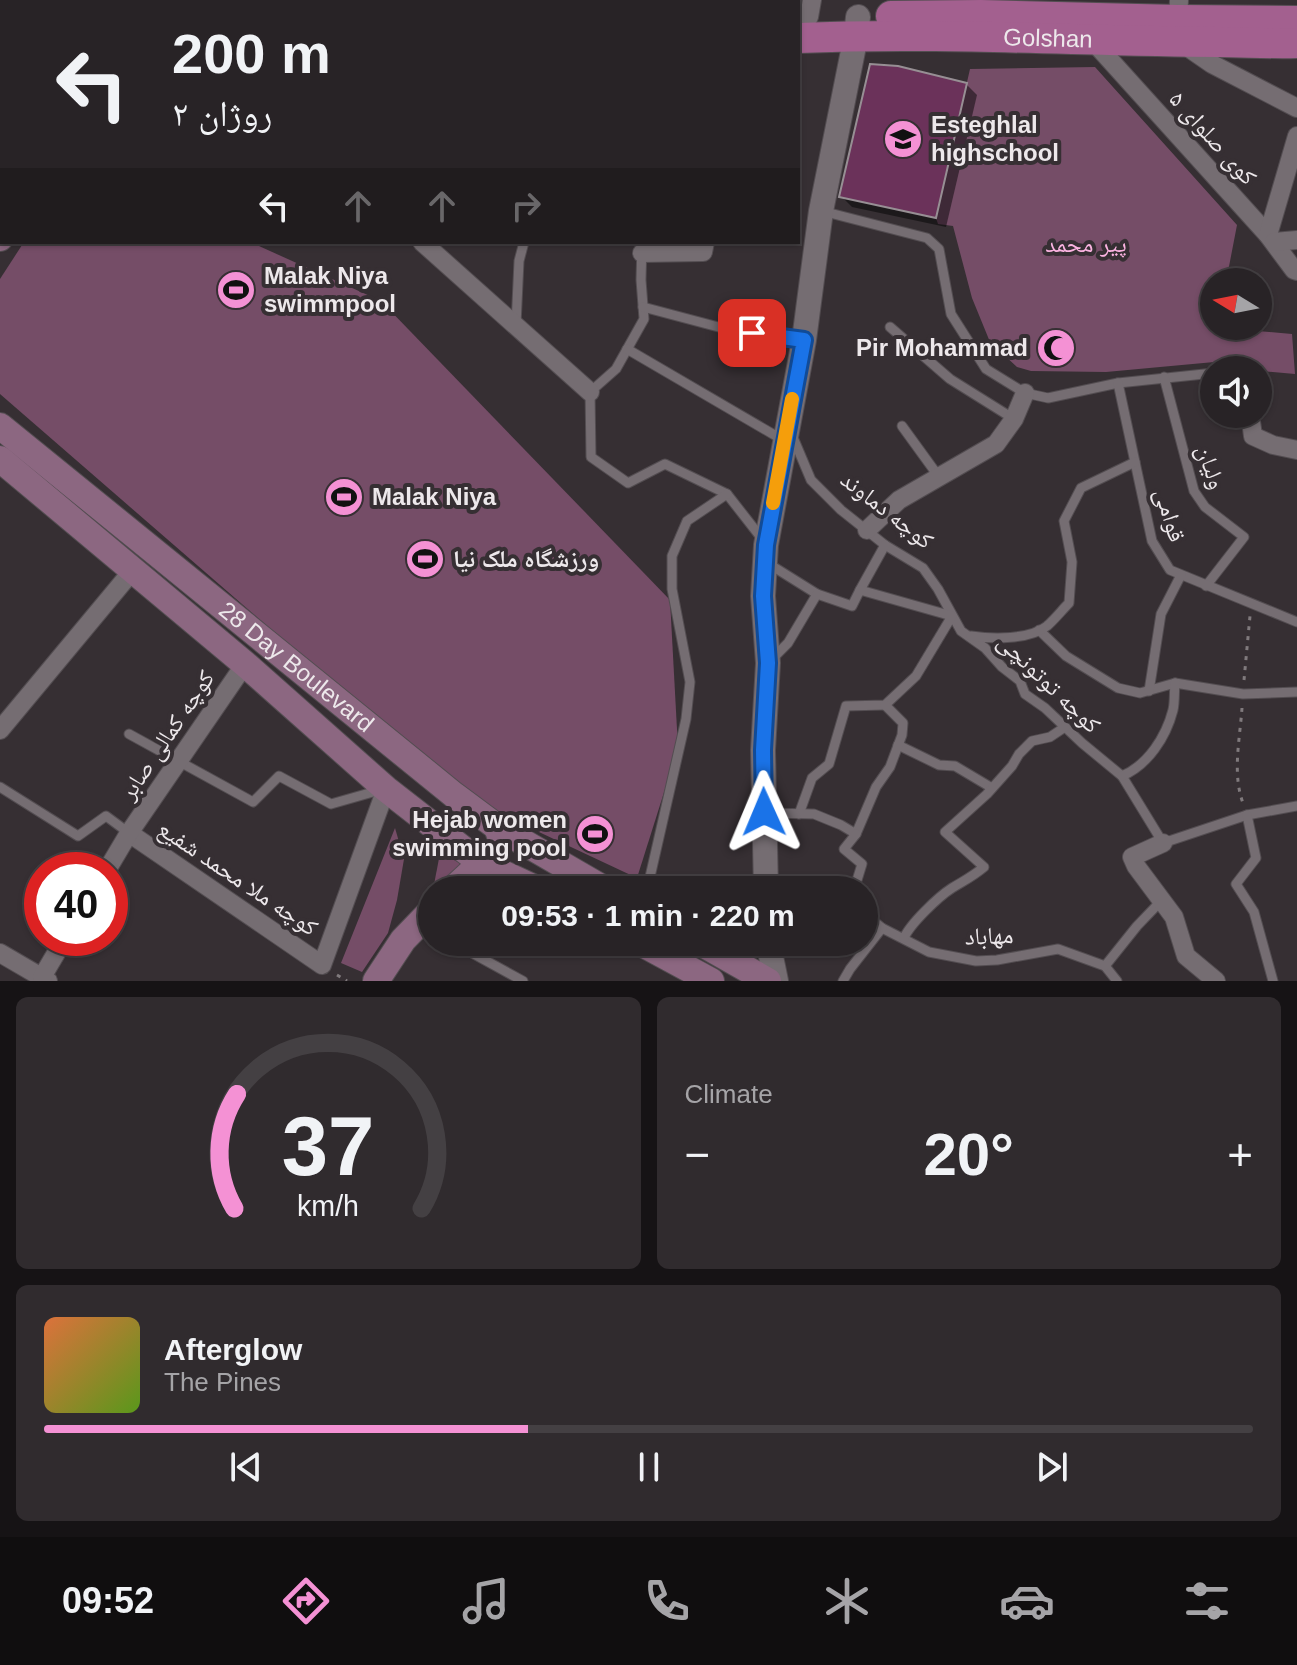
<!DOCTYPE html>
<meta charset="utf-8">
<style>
body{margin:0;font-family:Helvetica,"Noto Naskh Arabic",sans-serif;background:#302b2e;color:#f1f3f6;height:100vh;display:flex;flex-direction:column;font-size:30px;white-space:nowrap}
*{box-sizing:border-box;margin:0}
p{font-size:26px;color:#a5a4a7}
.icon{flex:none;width:44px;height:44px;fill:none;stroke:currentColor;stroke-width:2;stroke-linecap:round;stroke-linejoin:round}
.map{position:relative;height:981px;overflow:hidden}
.drawer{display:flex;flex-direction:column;gap:16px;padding:16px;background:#161315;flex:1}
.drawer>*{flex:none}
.hud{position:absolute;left:0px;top:0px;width:800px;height:244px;box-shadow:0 2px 6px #0004,0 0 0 2px #444043;background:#282326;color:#f1f3f6;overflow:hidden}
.needle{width:52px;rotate:280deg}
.tools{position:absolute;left:1200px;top:268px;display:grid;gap:16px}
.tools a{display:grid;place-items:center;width:72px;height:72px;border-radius:50%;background:#282326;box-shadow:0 2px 6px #0004,0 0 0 2px #444043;font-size:40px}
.speed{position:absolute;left:24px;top:852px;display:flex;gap:16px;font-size:40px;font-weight:700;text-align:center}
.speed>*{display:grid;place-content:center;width:104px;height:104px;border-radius:50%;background:#282326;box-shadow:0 2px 6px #0004,0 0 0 2px #444043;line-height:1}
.speed .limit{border:12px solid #d22;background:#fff;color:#111}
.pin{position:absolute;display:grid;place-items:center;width:68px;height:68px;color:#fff;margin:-34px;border-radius:16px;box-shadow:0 4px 12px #0006}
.me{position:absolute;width:88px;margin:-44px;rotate:359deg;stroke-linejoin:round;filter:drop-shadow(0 0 6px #0008)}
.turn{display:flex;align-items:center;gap:28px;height:168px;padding:0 40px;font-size:36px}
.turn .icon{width:104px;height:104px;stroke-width:2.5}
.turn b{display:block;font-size:56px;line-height:68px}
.lanes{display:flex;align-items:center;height:76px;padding:0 40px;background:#0003;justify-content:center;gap:40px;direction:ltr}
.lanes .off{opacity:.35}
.big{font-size:60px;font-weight:800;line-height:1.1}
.drawer .card{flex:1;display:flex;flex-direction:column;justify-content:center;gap:12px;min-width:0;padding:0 28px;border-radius:12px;background:#302b2e}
.drawer .dial{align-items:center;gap:0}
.dial svg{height:208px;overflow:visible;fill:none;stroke:#444043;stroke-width:7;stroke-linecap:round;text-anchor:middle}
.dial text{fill:#f1f3f6;stroke:none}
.song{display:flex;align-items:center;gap:24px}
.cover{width:96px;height:96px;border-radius:12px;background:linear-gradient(135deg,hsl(20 70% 55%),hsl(90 70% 35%))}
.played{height:8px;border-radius:4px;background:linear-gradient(90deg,#f491d4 40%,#444043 40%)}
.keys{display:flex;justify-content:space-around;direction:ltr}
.heat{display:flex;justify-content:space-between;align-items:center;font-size:44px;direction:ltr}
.drawer .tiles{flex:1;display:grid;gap:16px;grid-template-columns:1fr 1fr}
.card:last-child{grid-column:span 2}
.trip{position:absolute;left:418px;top:876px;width:460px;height:80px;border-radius:40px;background:#282326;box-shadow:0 2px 6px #0004,0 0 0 2px #444043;font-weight:800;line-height:80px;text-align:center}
.tab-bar{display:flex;height:128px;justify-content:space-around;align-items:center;background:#100e0f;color:#a5a4a7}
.tab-bar .icon{width:56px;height:56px}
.tab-bar .on{color:#f491d4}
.tab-bar b{font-size:36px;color:#f1f3f6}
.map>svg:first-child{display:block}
</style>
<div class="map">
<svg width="1297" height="981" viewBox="0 0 1297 981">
<rect width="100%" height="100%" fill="#362f33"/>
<g fill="#754d67">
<path d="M1095,67L1237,225L1226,282H1214V326H1246V330L1292,334L1295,374L1239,369L1236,360L1106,372L1031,371L1017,367L990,342L972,298L953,226L938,224L936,218L970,69Z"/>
<path d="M24,242H250L381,301L670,600L678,748L637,878L464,797L0,394V279Z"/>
<path d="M395,828L404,859L397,900L388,933L362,972L341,963Z"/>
<path d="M440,853L472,869L445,890H433Z"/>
</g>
<path fill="#0007" d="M966,84L977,95L946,227L852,207L841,196Z"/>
<path fill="#6b325a" stroke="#978f94" stroke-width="2" d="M870,64L898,66L967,83L936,218L839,197Z"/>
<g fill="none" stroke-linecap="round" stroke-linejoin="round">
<g stroke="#534d51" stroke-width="11">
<g id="service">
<path d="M110,0L116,2"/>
<path d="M661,0L662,2"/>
<path d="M223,2L225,0"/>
<path d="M822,211L927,238L939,249L951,314L986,369L1025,393L1048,398L1118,383L1214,373"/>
<path d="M642,242L641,280L644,319L616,369L590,392L591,457L628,483L665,464L727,494L763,540"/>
<path d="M643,307L726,329L804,340"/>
<path d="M516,325L519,261L524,242"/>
<path d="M890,327L950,379L1014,419"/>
<path d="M627,349L783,440"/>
<path d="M1164,377L1194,491L1205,507L1244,537L1206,586"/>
<path d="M1118,383L1152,541L1170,570L1297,622"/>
<path d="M902,426L939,477"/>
<path d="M792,435L811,480L841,510L885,545L923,568L938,589L961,631L985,648L1002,667L1020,681L1025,694L1045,708L1082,743L1122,776L1163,843L1247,815L1297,806"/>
<path d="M769,564L817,594"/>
<path d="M860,590L885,545"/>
<path d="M1039,630L1066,656L1118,688L1140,693L1175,683L1243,694L1297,692"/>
<path d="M971,636C993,639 1029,640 1047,626C1055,619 1062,610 1069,603L1072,562L1064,521L1081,488L1135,462"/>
<path d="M772,659L788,643L817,594L852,606L860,590L952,616L916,676L885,705L846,706L829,764L812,778L799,814"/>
<path d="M1149,691L1161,614L1181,575"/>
<path d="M129,734L253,802L279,776L331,804L380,790"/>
<path d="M898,745L939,765L955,766L992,788"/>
<path d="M1122,776C1148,765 1166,737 1173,710C1175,701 1174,692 1175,683"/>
<path d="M0,787L78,836L106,816L129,833"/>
<path d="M768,813L814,814L841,825L856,834L876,787L890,767L902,735L903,723L885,705"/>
<path d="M1247,815L1256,858L1236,884L1254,912L1273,981"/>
<path d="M647,890L686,719L690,682L672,589V556L687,521L727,494"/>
<path d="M854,890L862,864L844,849L856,834"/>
<path d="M864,913L882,928L929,952L976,961L997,960L1058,949L1105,966L1117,981"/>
<path d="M904,938C910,924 938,897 952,888C965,880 972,877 984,867L945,832L987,794L1012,766L1019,754L1032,741L1050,737L1065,727"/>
<path d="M452,942L523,981"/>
<path d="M1105,966L1137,926L1162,900"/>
<path d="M843,981L850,969L882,928"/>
</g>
</g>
<g stroke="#534d51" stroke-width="20">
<g id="minor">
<path d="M482,0V2"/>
<path d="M577,0L578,2"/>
<path d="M738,0V2"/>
<path d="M380,2L385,0"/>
<path d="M809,17L812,0"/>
<path d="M1178,20L1179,0"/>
<path d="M1091,39L1268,235L1294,270L1297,271"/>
<path d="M1183,44L1212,64L1297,108"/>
<path d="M1268,235L1297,136"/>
<path d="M422,242L590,392"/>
<path d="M1274,242L1297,240"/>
<path d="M642,253L703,252L705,242"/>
<path d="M1250,414L1253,436L1273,445L1297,450"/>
<path d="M867,530L899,500L996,444L1014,419L1025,393"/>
<path d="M0,730L133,570"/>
<path d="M129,833L322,965L386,789"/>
<path d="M1163,843L1132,857L1136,866L1174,917L1186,956L1216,981"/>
<path d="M107,870L129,833L245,664"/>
<path d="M0,953L48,981"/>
<path d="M42,977L65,938"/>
</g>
</g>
<g stroke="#534d51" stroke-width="26">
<g id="tertiary">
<path d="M766,890L763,750L768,663L763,596L766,545L804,340L821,211L856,36L858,17"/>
<path d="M768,942L776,981"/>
</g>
</g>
<g stroke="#534d51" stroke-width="28">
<g id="secondary">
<path d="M133,2L134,0"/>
<path d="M0,238L2,234"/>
<path id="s1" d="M0,426L454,795L497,827L606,890"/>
<path d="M0,459L245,664L386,789L481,863L539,890"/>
<path d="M452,890L481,863L498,851L501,839L497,827"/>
<path d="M639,942L711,981"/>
<path d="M699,942L768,981"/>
<path d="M376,981L403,940L432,910"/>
</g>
</g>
<g stroke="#534d51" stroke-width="32">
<g id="primary">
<path d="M891,16L981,15L1178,20L1297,21"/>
<path id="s2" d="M798,38C938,32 1078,41 1218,42C1244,42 1271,44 1297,43"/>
<path d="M0,130H2"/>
<path d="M0,157H2"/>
</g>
</g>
<g stroke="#807a7d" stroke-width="3" stroke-dasharray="4 6" stroke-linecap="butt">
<path d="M1244,680L1250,616"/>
<path d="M1242,708C1240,738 1232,774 1243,803"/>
<path d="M337,975L347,981"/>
</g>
<use href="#service" stroke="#756d72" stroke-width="9"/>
<use href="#minor" stroke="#756d72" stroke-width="18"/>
<use href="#tertiary" stroke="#756d72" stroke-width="24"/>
<use href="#secondary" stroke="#8c6781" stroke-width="26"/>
<use href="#primary" stroke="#a3608f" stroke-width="30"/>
</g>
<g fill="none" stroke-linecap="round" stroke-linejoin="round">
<g stroke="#114b97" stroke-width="20">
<path id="route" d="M752,333L804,340L766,545L763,596L768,663L763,750L764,812"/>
</g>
<use href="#route" stroke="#1a73e8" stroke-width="14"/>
<path stroke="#f59e0b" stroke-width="14" d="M773,503L792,399"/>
</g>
<defs>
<g id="school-disc" transform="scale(2)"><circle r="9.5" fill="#f491d4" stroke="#362f33"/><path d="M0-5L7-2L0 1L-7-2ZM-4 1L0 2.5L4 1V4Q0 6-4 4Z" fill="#111"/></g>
<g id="stadium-disc" transform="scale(2)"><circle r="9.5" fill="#f491d4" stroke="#362f33"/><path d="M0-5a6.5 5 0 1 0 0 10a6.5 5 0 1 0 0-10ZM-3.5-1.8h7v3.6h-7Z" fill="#111"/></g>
<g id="mosque-disc" transform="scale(2)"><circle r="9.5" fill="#f491d4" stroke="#362f33"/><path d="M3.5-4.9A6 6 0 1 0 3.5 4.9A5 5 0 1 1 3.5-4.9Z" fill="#111"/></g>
</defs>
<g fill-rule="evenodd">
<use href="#school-disc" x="903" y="139"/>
<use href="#stadium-disc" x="236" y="290"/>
<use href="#mosque-disc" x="1056" y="348"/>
<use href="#stadium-disc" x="344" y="497"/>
<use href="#stadium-disc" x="425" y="559"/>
<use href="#stadium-disc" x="595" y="834"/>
</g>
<g text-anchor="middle" stroke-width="8" stroke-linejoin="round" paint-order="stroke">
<g font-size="24" fill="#ede8eb" stroke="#362f33">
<text dy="8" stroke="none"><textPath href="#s2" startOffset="250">Golshan</textPath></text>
<text transform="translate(1213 138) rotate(48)" y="8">کوی صلوای ۵</text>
<text transform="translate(1211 467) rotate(71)" y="8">ولیان</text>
<text transform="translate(887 510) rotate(38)" y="8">کوچه دماوند</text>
<text transform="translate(1170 515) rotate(73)" y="8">قوامی</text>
<text dy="8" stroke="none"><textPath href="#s1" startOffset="382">28 Day Boulevard</textPath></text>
<text transform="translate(1049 683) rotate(44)" y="8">کوچه توتونچی</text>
<text transform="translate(167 735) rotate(-56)" y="8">کوچه کمالی صابر</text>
<text transform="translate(238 878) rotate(34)" y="8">کوچه ملا محمد شفیع</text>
<text transform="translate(989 936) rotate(-2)" y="8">مهاباد</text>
</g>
<g font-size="24" font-weight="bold" fill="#ede8eb" stroke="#362f33" text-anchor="start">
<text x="931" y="133">Esteghlal<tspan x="931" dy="28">highschool</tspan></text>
<text x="264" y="284">Malak Niya<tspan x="264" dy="28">swimmpool</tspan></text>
<text x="1028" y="356" text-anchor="end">Pir Mohammad</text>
<text x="372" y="505">Malak Niya</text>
<text x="453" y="567">ورزشگاه ملک نیا</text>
<text x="567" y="828" text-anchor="end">Hejab women<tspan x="567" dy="28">swimming pool</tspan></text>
</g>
<g font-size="24" fill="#fbb3e1" stroke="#362f33">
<text x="1086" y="252">پیر محمد</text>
</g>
</g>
</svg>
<div class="tools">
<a><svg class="needle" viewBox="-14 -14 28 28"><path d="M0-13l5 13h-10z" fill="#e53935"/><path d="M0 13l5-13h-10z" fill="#a5a4a7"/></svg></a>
<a><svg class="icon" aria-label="sound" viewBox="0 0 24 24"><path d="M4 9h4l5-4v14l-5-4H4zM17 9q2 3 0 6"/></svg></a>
</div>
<div class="speed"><div class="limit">40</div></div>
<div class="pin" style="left:752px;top:333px;background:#d93025"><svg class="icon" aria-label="arrive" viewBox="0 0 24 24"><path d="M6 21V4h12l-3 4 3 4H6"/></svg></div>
<svg class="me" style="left:764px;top:812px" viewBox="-20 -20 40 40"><path d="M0-17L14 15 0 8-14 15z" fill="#1a73e8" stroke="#fff" stroke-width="4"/></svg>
<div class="trip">09:53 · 1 min · 220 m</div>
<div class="hud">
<div class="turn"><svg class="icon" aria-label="left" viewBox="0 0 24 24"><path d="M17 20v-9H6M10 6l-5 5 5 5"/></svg><div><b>200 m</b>روژان ۲</div></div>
<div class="lanes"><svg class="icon" aria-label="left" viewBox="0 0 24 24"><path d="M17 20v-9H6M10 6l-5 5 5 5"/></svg><svg class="icon off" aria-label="ahead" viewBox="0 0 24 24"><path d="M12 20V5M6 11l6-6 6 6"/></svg><svg class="icon off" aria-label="ahead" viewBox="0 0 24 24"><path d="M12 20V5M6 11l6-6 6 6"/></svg><svg class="icon off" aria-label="right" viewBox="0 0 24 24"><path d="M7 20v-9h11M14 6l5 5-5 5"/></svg></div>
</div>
</div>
<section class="drawer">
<div class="tiles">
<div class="card dial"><svg viewBox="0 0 100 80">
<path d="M14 69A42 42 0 1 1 86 69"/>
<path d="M14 69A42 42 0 0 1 15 25" stroke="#f491d4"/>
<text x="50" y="56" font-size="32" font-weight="700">37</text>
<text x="50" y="72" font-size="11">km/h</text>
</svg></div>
<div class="card"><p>Climate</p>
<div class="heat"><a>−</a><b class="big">20°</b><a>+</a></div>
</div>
<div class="card">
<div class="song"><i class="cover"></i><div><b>Afterglow</b><p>The Pines</p></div></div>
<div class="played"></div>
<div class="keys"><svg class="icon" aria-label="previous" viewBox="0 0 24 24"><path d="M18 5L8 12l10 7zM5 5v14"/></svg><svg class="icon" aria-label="pause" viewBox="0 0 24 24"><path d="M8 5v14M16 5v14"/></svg><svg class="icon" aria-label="next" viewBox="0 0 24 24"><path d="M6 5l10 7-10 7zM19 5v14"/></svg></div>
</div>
</div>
</section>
<nav class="tab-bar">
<b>09:52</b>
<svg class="icon on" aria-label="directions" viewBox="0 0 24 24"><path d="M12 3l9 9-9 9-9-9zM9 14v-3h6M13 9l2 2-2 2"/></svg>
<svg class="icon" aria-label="music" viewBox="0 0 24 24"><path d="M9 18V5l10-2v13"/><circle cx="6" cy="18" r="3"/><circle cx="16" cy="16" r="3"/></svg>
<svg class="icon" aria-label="phone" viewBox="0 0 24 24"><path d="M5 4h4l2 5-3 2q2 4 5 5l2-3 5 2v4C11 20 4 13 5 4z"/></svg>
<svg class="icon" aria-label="climate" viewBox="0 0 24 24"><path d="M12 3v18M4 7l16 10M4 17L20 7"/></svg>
<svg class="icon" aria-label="car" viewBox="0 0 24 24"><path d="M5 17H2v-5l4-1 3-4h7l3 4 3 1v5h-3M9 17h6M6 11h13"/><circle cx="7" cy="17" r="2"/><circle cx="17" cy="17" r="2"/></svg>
<svg class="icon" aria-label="filters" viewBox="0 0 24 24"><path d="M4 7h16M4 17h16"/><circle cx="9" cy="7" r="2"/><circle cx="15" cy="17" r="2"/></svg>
</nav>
